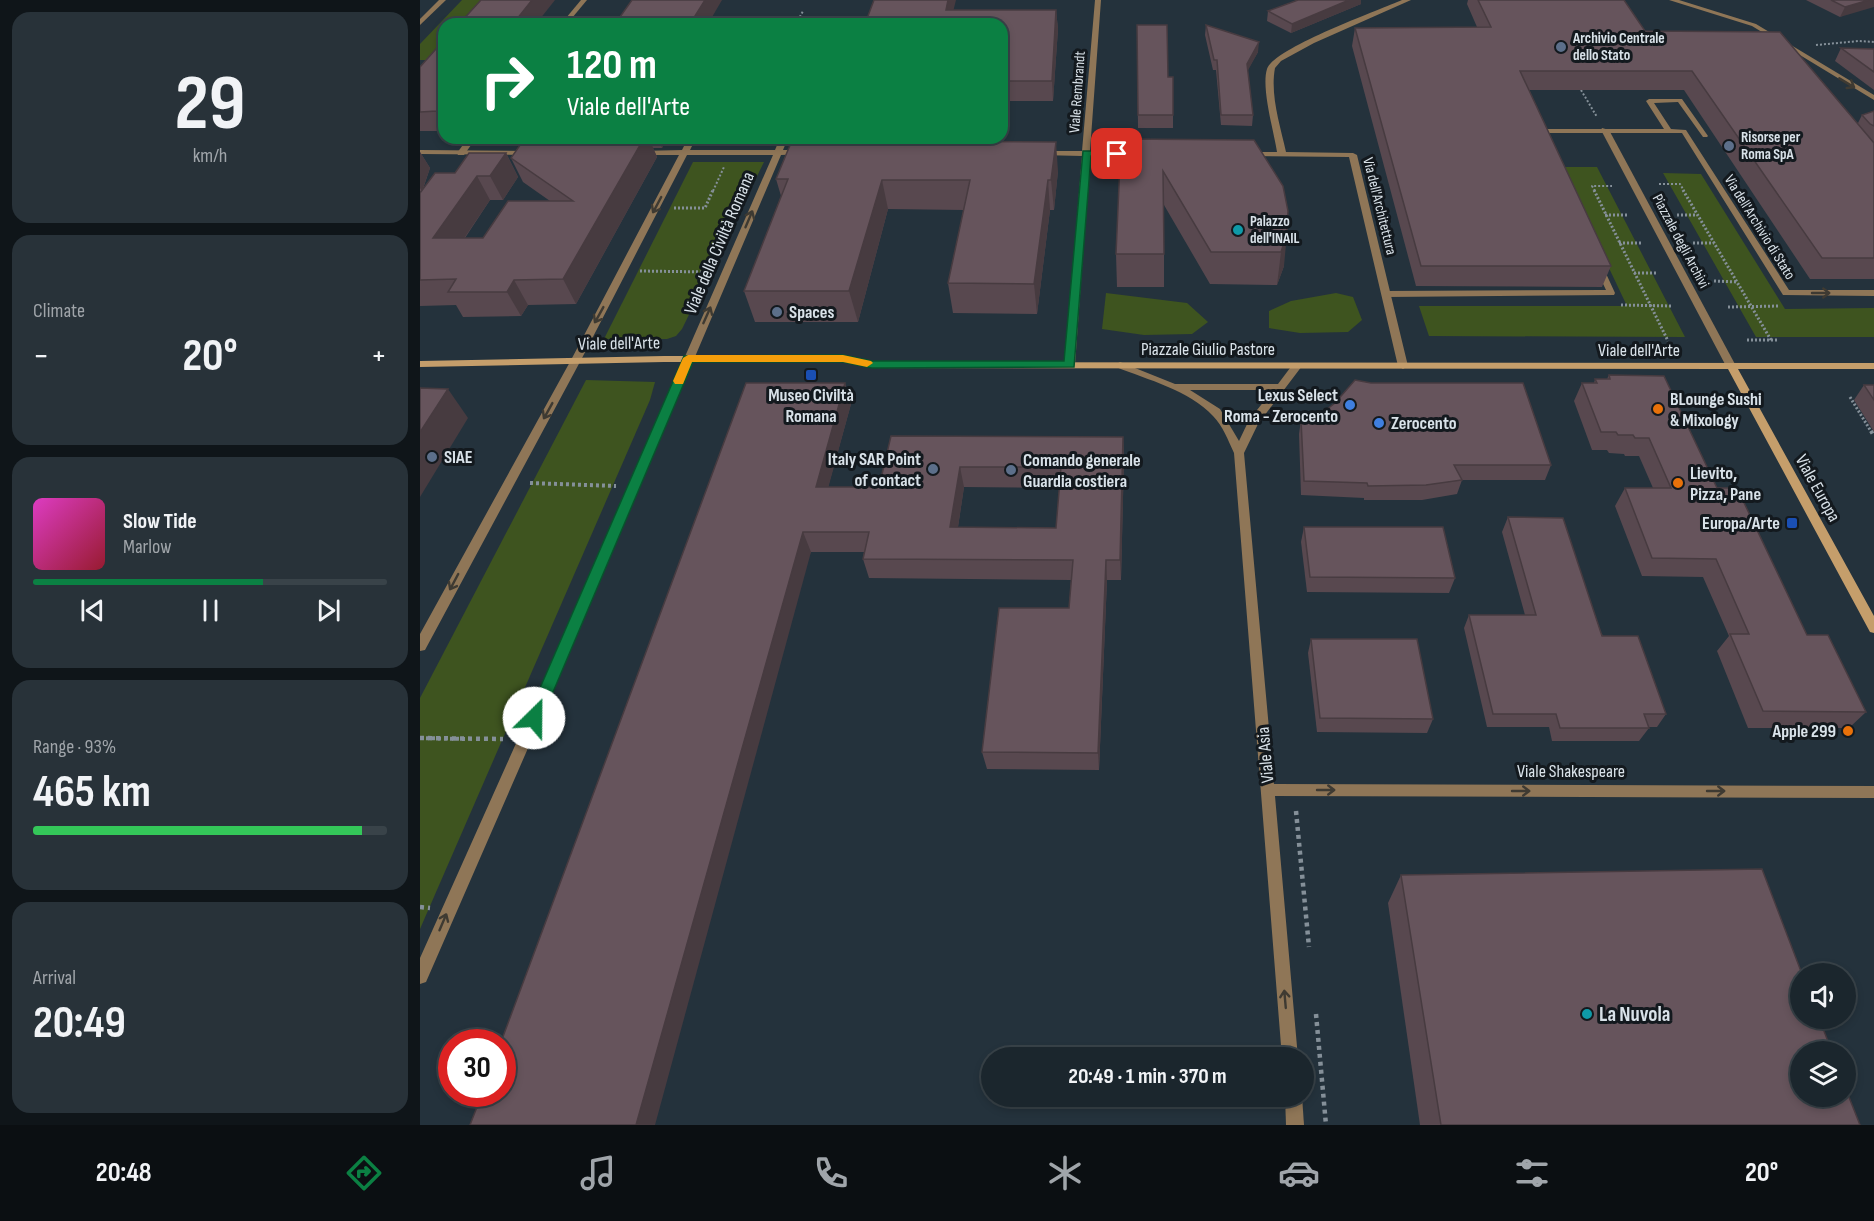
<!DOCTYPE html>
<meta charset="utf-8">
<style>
body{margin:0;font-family:"Sofia Sans Condensed",sans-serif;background:#283239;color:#f1f3f6;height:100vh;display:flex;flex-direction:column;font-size:22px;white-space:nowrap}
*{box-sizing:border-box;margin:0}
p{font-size:20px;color:#a0a5aa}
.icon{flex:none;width:33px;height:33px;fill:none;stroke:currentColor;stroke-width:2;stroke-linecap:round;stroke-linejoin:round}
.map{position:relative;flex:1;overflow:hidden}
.drawer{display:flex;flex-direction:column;gap:12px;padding:12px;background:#0f1519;width:420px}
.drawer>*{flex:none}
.guide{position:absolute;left:18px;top:18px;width:570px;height:126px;border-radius:18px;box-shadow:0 3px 9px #0003,0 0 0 2px #394349;background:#0b8043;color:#fff;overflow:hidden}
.tools{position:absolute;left:1370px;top:963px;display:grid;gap:12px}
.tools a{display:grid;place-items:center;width:66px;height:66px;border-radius:50%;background:#1b262d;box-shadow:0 3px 9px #0003,0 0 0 2px #394349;font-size:30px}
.speed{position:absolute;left:18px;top:1029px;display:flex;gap:12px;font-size:30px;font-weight:700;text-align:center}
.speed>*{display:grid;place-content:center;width:78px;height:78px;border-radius:50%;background:#1b262d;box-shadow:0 3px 9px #0003,0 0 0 2px #394349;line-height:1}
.speed .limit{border:9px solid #d22;background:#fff;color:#111}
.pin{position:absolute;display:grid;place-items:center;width:51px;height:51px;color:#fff;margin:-26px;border-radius:12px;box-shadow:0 3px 9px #0006}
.me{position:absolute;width:66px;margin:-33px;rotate:23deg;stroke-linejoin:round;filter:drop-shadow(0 0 4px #0008)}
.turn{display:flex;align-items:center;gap:21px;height:126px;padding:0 30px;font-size:27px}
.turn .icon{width:78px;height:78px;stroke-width:2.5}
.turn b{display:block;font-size:42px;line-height:51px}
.big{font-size:45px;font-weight:700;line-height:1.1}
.drawer .card{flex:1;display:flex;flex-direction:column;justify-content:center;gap:9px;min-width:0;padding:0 21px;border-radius:18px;background:#283239}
.drawer .dial{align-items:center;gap:0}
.dial b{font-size:78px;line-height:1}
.song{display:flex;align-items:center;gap:18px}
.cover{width:72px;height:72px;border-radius:9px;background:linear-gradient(135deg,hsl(310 70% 55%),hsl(350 70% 35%))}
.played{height:6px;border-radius:3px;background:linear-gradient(90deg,#0b8043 65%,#394349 65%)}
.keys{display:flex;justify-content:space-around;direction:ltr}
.heat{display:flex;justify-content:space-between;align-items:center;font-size:33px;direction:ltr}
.charge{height:9px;border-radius:4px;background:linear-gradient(90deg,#34c759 93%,#394349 0)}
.trip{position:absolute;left:561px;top:1047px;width:333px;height:60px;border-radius:30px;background:#1b262d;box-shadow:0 3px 9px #0003,0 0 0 2px #394349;font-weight:700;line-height:60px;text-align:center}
.dock{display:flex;height:96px;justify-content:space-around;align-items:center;background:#0b0f12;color:#a0a5aa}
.dock .icon{width:42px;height:42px}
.dock .active{color:#0b8043}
.dock b{font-size:27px;color:#f1f3f6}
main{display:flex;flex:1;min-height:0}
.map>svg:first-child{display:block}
</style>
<main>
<section class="drawer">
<div class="card dial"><b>29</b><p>km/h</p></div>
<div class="card"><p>Climate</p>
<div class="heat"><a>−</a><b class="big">20°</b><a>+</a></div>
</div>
<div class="card">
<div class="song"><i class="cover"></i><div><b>Slow Tide</b><p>Marlow</p></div></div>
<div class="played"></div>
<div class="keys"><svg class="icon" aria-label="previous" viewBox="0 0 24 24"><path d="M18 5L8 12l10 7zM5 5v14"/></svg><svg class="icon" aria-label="pause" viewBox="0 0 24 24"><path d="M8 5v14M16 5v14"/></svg><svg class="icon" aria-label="next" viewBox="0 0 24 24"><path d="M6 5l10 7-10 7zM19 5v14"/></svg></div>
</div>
<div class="card"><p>Range · 93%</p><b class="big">465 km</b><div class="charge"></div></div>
<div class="card"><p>Arrival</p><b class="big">20:49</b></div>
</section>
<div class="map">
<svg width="1454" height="1125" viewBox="0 0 1454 1125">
<rect width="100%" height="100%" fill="#24323c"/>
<g fill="#3e541f">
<path d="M42,0H67L45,24H24V46L11,60H0V44Z"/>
<path d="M273,162H344L262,329L256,336L247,339H184Z"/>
<path d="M1141,167H1177L1265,337L1009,336L999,306H1207Z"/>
<path d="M1243,173L1281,174L1365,309L1454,308V337H1336Z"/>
<path d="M686,293L767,303L788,322L772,334L724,335L682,329Z"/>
<path d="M916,293L933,297L942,320L928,332L880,333L849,328V311L871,301Z"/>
<path d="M166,380L235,382L230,400L0,929V698Z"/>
</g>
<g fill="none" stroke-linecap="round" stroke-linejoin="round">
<g stroke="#859099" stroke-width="2" stroke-dasharray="2 2" stroke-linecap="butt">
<path d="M376,24L383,11"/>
<path d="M1396,45L1439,41L1454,42"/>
<path d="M1161,90L1177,117"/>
<path d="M1239,184H1260L1264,191"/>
<path d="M293,191L304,167"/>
<path d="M1175,191L1172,186H1192"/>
</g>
<g stroke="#859099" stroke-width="3" stroke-dasharray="2 2" stroke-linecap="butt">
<path d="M1174,190L1248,341"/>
<path d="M1263,190L1351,340"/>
<path d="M254,208H285L293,190"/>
<path d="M1185,215H1207"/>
<path d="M1257,215H1277"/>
<path d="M1199,243H1221"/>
<path d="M1273,243H1294"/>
<path d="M220,271L288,272"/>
<path d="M1214,273H1237"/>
<path d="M1294,281L1317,282"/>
<path d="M1201,305L1253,306"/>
<path d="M1308,307L1360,306"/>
<path d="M1327,340H1359"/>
<path d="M1430,397L1452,433"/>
</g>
<g stroke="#859099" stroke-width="4" stroke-dasharray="3 3" stroke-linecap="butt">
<path d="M1451,431L1454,436"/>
<path d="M110,483L196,486"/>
<path d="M0,738L45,739"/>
</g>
<g stroke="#859099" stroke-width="4.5" stroke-dasharray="4 4" stroke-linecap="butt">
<path d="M0,738L83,739"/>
<path d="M876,811L889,947"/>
<path d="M0,907L10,908"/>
<path d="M896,1014L906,1125"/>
</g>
<g fill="#8f7657" fill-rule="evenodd">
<path d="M161,0H167L147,24H141Z"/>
<path d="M1229,99H1262L1288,136L1287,137H1283L1258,102L1234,103L1251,129L1266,130L1369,290H1454V296L1363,295L1262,133H1123L1120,131L1123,129H1244L1226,101Z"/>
<path d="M48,138H56L44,155H38L37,153Z"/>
<path d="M1176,265H1182L1183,267L1195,293L1194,295L967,297L963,294L967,291L1186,290L1175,267Z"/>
</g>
<g fill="#8f7657" fill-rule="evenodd">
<path d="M19,0H26L0,25V19Z"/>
<path d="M675,0H681L670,151L717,152L721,154L717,156H670L655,365L650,368L645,365L662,156L620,155L616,153L620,151H662Z"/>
<path d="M982,0H991L894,43L861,61L855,68C850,95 860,125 866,152L933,153L937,155L988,366L983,369L978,366L929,157L827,156L823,154L827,152H857C854,132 841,88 847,69C854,48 959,10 982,0Z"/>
<path d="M1249,0H1259L1336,24L1454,95V100L1332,26Z"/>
<path d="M1182,128L1189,130L1316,366L1315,368L1311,369L1306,366L1181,130Z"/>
<path d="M268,138H276L270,150H355L360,138H368L363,150H384L388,152L384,154L361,155L112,739L6,982L0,984V958L98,739L353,155H267L161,360L5,650L0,651V634L151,360L259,155H218L214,153L218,151L262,150Z"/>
<path d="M0,150L111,151L115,153L111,155L0,154Z"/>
<path d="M700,362L755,384H858L873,364L877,363L882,366L838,424L824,453L854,784L1454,786V798L855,796L878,1058H862L814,453C808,440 803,426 793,416C769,390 728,380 696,367L695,365ZM770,390H853L829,420L819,441L800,409Z"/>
<path d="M865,1096H882L884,1125H866Z"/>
</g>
<path fill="#c59e6b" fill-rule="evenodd" d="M244,356H423L452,362L1454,363V369H1318L1454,616V633L1450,632L1308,369L452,368L423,362H244L0,367V361Z"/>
</g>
<g fill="#58484f" fill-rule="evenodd">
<path d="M878,0H941V4L871,33L847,21L848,11Z"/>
<path d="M1048,0H1204L1225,31L1438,123L1442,115L1454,111V279H1390L1264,90H1109L1191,266L1182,287L996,286L932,46L935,28L1057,27L1047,4Z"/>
<path d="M1386,0H1454L1420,17Z"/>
<path d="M533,10H636L638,29L633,101H582V24Z"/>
<path d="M717,25L753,115V128H718Z"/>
<path d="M786,25L838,52L827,71L833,115L832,126L801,125L796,70H793L785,35Z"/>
<path d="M24,40V131H0V67Z"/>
<path d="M1421,48L1454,49V90L1415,61Z"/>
<path d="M105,138H247L242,148H233L237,157L156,304L108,305L101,316L43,317L36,305L0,306V193L1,191H0V152L10,168L3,189L35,173L86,153L98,177L83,200H70L45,238H63L130,201L103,182L91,158Z"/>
<path d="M373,138H498V141L638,171L634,210H630L617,314L533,313L528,283L544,210L468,209L438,322H335L324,291L361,196L356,179Z"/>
<path d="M701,139L863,186L864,266L857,285L790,284L744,205V287H697L696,254Z"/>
<path d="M1189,375L1297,488L1387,635L1446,712L1429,728H1328L1297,651L1309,636L1283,577L1222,576L1195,506L1205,488H1233L1219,456H1205L1204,454L1189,453L1187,450H1172L1154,401L1162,383H1174L1175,379H1187Z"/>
<path d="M425,383L431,404L408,487H459L471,436L703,437L704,457L701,580H687L679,770L567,769L562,752L649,608L651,580L449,578L443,559L444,552H391L50,1125ZM544,487L640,488L636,528L538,527Z"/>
<path d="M1444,385H1454V432L1434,400Z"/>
<path d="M881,420L1131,465L1125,480H1042L1037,494L1002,500H944V498L881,495L879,434Z"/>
<path d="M1088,517L1246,714L1237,727H1228L1229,728L1219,741H1132L1129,727H1067L1044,628L1049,615H1105L1082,532Z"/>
<path d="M884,527L1035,578L1029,593L887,592L881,542Z"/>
<path d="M891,639L1013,719L1007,733L897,732L888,653Z"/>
<path d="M981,875L1440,1125H1000L968,903Z"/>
</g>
<g fill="#473b40">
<path d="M112,0H135L116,24H93Z"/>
<path d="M285,0H302L288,24H270Z"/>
<path d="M528,0H536L530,24L526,10Z"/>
<path d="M929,0H941V4L871,33L872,24Z"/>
<path d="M1449,0H1454V7L1420,17L1425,7Z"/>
<path d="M636,10L638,29L633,101L632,81Z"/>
<path d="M839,42L838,52L826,74L827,64Z"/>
<path d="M24,103V124L17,111Z"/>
<path d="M224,138H229L237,157L156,304L143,279Z"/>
<path d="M238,138H247L242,148Z"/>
<path d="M493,138H498L495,149Z"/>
<path d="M636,142L638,171L634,210L631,180Z"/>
<path d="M0,152L10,168L2,191L0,188Z"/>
<path d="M86,153L98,177L83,200L70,176Z"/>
<path d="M57,176L70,200L28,262L13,238Z"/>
<path d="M462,180L468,209L438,322L429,291Z"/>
<path d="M628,180L630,210L617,314L614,284Z"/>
<path d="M867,233L864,266L857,285L861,252Z"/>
<path d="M94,280L108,305L101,316L87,292Z"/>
<path d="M425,383L431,404L403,507L396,487Z"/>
<path d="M28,389L48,418L0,497V432Z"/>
<path d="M703,437L704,457L701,580L700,560Z"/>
<path d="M540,467L544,487L535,547L530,527Z"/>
<path d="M383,532L391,552L235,1125H216Z"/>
<path d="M686,560L687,580L679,770L678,753Z"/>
</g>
<g fill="#66545c" stroke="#473b40" stroke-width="1.5" fill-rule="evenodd">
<path d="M61,0H112L93,24H39Z"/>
<path d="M212,0H285L270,24H195Z"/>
<path d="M454,0H528L526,10H636L632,81H582V24H445Z"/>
<path d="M878,0H929L872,24L848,11Z"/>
<path d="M1058,0H1204L1225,31L1360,32L1454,143V258H1402L1272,71H1100L1191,266H1001L935,28L1071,27Z"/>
<path d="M1411,0H1449L1425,7Z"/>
<path d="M717,25H747L748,77H753V115H718Z"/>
<path d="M786,25L839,42L827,64L833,115H801L797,60H794Z"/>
<path d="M24,40V103L17,111L0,112V67Z"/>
<path d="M1421,48L1454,49V72Z"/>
<path d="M1454,111V126L1450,124L1442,115Z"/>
<path d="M105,138H224L143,279L94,280L87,292H28L36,279L0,280V193L15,173H35L49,153H86L70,176H57L13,238H63L88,201H153L91,158Z"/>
<path d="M373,138H485L484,141L636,142L631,180H628L614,284L528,283L550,180H462L429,291H324L368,179H356Z"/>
<path d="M701,139L834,140L863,186L868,211L867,233L861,252H791L743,171L744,254H696Z"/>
<path d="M1189,375L1244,376L1297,488H1317L1387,635H1408L1446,712L1343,711L1310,634H1329L1296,559L1232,558L1205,488H1251L1229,438H1215L1213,435H1198L1196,432H1181L1162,383H1177L1175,379H1190Z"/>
<path d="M935,380L951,383H1103L1131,465H1034L1042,480L1006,485L948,486L947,483L884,481L881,420L902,413L915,403Z"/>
<path d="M326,383H425L396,487H459L471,436L703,437L700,560H686L678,753L562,752L579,608H649L653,560L443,559L449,532H383L216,1125H50L62,1094H82V1042H81ZM540,467H641L636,528L530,527Z"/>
<path d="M1444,385H1454V400Z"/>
<path d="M0,388L28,389L0,432Z"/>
<path d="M1088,517L1143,518L1182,636H1218L1246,714H1224L1229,728H1140L1136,714H1073L1049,615H1116Z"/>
<path d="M884,527H1023L1035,578L890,577Z"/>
<path d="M891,639H997L1013,719L900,718Z"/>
<path d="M1342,869L1382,974H1380V1018H1399L1412,1052H1380V1096H1425V1087L1440,1125H1021L981,875Z"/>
</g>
<defs><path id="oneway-shaft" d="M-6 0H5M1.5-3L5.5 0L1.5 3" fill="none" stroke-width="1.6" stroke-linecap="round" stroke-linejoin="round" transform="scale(1.5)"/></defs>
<g stroke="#3e3a32">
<use href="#oneway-shaft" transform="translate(1427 83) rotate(31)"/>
<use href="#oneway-shaft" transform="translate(237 205) rotate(118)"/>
<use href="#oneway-shaft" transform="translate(329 219) rotate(-67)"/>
<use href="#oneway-shaft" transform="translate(1401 293)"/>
<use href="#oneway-shaft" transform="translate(179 315) rotate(119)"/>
<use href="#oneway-shaft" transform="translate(287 315) rotate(-66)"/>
<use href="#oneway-shaft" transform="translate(128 411) rotate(119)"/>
<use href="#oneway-shaft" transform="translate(34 582) rotate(118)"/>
<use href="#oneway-shaft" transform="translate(906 790)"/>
<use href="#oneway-shaft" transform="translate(1101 791)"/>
<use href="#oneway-shaft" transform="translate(1296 791)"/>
<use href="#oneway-shaft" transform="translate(23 922) rotate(-67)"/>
<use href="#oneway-shaft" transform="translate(865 999) rotate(-95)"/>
</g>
<path fill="#0b8043" stroke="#07532c" stroke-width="1.5" d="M663,151H697L702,154L697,156H671L654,367L452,368L423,362H273L122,718L120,723L114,725L109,723L107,718L264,356L423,355L452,361H644Z"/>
<path fill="#f59e0b" d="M268,355H423L451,361L453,363L447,367L423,362H272L263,384H255L253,381L263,358Z"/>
<g fill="#5c6f8a" stroke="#13191e" stroke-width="2">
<circle cx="1141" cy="47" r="6"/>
<circle cx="1309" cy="146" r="6"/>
<circle cx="357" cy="312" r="6"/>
<circle cx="12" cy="457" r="6"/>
<circle cx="513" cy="469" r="6"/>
<circle cx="591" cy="470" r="6"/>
</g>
<g fill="#0f9aa8" stroke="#13191e" stroke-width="2">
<circle cx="818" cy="230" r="6"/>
<circle cx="1167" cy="1014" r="6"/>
</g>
<g fill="#1a4fb4" stroke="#13191e" stroke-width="2">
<rect x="385" y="369" width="12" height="12" rx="3"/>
<rect x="1366" y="517" width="12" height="12" rx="3"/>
</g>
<g fill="#3f7fe0" stroke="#13191e" stroke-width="2">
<circle cx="930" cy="405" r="6"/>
<circle cx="959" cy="423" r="6"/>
</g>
<g fill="#e8710a" stroke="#13191e" stroke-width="2">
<circle cx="1238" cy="409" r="6"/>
<circle cx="1258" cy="483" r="6"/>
<circle cx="1428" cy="731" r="6"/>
</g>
<g text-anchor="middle" stroke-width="6" stroke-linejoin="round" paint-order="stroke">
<g font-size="15" font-weight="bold" fill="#d9e2e9" stroke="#13191e" text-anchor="start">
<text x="1153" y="43">Archivio Centrale<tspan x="1153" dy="17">dello Stato</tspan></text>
<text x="1321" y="142">Risorse per<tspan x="1321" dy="17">Roma SpA</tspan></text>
<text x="830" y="226">Palazzo<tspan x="830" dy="17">dell'INAIL</tspan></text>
</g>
<g font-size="15" fill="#d9e2e9" stroke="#13191e">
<text transform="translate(657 92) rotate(-86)" y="5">Viale Rembrandt</text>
<text transform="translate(960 206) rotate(76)" y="5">Via dell'Architettura</text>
<text transform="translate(1340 227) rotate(58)" y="5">Via dell'Archivio di Stato</text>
<text transform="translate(1261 241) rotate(62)" y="5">Piazzale degli Archivi</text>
</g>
<g font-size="18" fill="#d9e2e9" stroke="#13191e">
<text transform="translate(299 243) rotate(-67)" y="6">Viale della Civiltà Romana</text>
<text transform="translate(199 343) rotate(-1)" y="6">Viale dell'Arte</text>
<text x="788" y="355">Piazzale Giulio Pastore</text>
<text x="1219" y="356">Viale dell'Arte</text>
<text transform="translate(1398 488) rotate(61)" y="6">Viale Europa</text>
<text transform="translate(845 755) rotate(-95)" y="6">Viale Asia</text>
<text x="1151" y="777">Viale Shakespeare</text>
</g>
<g font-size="18" font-weight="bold" fill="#d9e2e9" stroke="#13191e" text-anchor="start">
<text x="369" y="318">Spaces</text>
<text x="391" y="401" text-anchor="middle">Museo Civiltà<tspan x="391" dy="21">Romana</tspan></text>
<text x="918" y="401" text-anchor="end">Lexus Select<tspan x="918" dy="21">Roma - Zerocento</tspan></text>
<text x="1250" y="405">BLounge Sushi<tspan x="1250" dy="21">&amp; Mixology</tspan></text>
<text x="971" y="429">Zerocento</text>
<text x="24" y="463">SIAE</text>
<text x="501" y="465" text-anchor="end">Italy SAR Point<tspan x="501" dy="21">of contact</tspan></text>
<text x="603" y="466">Comando generale<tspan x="603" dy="21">Guardia costiera</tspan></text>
<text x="1270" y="479">Lievito,<tspan x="1270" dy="21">Pizza, Pane</tspan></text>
<text x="1360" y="529" text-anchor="end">Europa/Arte</text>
<text x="1416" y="737" text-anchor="end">Apple 299</text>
</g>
<g font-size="21" font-weight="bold" fill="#d9e2e9" stroke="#13191e" text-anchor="start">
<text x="1179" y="1021">La Nuvola</text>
</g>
</g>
</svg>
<div class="tools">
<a><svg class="icon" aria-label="sound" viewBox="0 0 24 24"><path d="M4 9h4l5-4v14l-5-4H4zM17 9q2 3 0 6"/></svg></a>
<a><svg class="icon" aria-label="layers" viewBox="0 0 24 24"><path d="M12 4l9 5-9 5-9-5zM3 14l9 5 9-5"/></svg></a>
</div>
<div class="speed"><div class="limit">30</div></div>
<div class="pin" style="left:697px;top:154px;background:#d93025"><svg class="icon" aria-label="arrive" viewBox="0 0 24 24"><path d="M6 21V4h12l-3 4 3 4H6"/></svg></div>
<svg class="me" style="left:114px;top:718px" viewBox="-20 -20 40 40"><circle r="19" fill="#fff"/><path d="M0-13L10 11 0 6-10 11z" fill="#0b8043"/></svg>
<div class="trip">20:49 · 1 min · 370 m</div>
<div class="guide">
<div class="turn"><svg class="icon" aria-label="right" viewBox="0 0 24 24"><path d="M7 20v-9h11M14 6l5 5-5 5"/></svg><div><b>120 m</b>Viale dell'Arte</div></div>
</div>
</div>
</main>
<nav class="dock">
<b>20:48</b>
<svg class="icon active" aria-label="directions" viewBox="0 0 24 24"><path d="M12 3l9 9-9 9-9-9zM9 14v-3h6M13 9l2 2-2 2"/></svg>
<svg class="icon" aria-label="music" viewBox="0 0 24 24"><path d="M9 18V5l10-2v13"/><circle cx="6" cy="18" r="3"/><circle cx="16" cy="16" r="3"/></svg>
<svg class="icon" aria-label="phone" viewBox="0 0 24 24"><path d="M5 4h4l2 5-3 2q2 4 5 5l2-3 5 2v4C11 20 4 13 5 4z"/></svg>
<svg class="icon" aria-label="climate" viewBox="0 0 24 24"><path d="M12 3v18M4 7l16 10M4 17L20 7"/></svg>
<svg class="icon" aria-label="car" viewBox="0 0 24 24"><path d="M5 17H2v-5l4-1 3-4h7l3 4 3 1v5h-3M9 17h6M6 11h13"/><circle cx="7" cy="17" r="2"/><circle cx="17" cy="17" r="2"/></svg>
<svg class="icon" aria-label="filters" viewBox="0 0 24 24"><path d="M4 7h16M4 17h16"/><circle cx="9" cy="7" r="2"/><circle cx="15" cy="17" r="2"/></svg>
<b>20°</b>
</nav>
